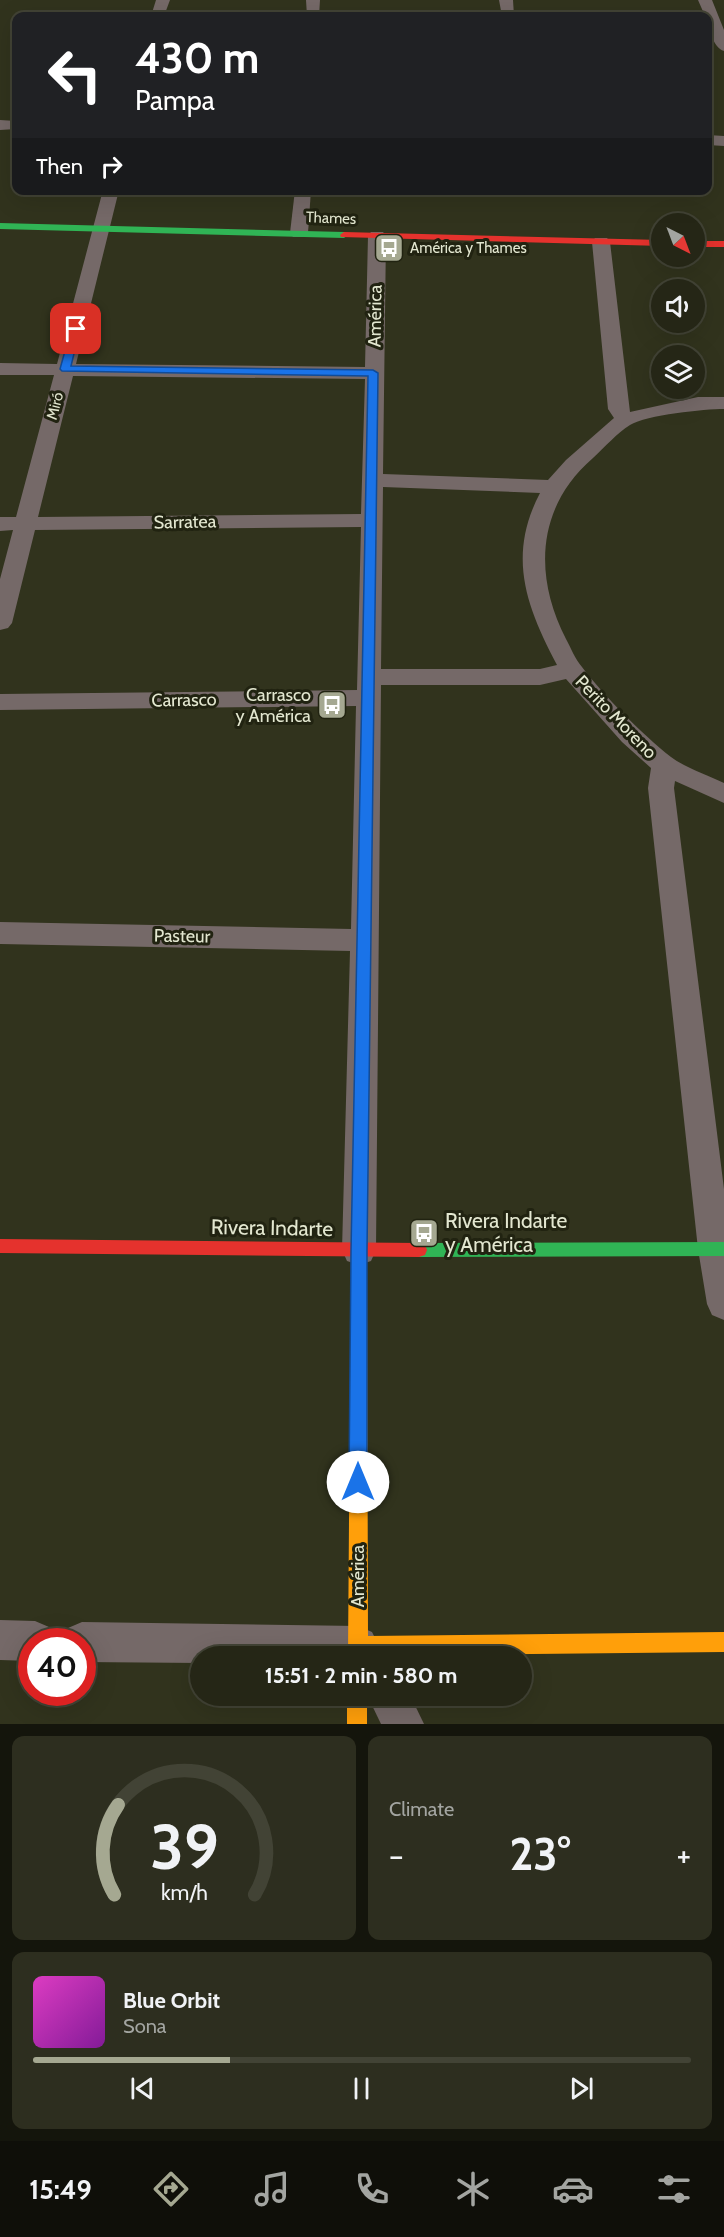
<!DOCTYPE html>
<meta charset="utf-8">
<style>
body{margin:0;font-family:Cabin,sans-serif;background:#2d2e1f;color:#f1f3f6;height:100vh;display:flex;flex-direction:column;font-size:22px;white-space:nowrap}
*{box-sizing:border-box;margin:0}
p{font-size:20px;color:#a3a5a1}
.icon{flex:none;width:33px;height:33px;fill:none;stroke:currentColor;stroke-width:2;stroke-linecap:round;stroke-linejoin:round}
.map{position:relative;height:1724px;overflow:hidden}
.drawer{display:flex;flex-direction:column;gap:12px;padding:12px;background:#14150c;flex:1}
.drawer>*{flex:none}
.guide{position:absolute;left:12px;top:12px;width:700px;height:183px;border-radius:12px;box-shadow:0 6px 24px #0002,0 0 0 2px #424335;background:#202124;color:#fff;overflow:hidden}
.needle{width:39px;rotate:138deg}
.buttons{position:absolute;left:651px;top:213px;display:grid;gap:12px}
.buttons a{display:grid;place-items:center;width:54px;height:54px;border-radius:50%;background:#252616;box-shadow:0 6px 24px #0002,0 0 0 2px #424335;font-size:30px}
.speed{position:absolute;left:18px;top:1628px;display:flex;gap:12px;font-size:30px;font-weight:700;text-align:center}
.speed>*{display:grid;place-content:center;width:78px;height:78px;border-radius:50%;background:#252616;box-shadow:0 6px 24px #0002,0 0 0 2px #424335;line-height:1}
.speed .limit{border:9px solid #d22;background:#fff;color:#111}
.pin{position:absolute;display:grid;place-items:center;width:51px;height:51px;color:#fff;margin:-26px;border-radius:12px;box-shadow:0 3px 9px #0006}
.me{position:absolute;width:66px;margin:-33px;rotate:0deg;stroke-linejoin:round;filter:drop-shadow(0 0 4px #0008)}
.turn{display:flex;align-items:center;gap:21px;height:126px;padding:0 24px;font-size:27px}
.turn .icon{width:78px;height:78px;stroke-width:2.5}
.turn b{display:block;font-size:42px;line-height:51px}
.then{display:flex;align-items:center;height:57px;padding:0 24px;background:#0003;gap:12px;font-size:22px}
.big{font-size:45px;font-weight:700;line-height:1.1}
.drawer .widget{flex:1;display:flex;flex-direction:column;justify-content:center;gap:9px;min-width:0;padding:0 21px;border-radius:12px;background:#2d2e1f}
.drawer .dial{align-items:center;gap:0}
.dial svg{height:156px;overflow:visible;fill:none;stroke:#424335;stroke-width:7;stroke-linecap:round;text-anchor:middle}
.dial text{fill:#f1f3f6;stroke:none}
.song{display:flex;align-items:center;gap:18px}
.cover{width:72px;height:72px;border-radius:9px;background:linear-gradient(135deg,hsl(310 70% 55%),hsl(290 70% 35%))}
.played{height:6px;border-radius:3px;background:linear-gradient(90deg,#a5a891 30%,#424335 30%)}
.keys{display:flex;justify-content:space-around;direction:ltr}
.heat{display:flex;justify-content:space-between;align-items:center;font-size:33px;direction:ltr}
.drawer .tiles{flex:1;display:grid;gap:12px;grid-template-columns:1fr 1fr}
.widget:last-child{grid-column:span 2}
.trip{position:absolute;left:190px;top:1646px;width:342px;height:60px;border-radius:30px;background:#252616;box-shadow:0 6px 24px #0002,0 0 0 2px #424335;font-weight:700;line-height:60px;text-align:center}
.menu{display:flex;height:96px;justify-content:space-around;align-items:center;background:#0f0f09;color:#a3a5a1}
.menu .icon{width:42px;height:42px}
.menu .selected{color:#a5a891}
.menu b{font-size:27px;color:#f1f3f6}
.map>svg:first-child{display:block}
</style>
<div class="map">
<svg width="724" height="1724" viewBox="0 0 724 1724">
<rect width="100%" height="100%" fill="#31331d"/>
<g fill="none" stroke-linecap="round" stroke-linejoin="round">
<g fill="#756968" fill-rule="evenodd">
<path d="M156,0H170L164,16H151Z"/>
<path d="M306,0H320L319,16H307Z"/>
<path d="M499,0H513L514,16H502Z"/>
<path d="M698,0H712L724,30V51C713,48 708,27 708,16H705Z"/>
<path d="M0,120L16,121V129L0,130Z"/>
<path d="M708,135L724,136V146L708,145Z"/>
<path d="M103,190H119L76,364L365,367L368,236L371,232H383L386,236L383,474L548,480L566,460L614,418L608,409L592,242L595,238H607L610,242L630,412L698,397H724V409C705,409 646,415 630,425C617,433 605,447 593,458C537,506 533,575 566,639C571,648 575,659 582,667C603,695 643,735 671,757C686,768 707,775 724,783V803L675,781L674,788L724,1189V1320L712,1315L707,1304L698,1249L648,788L651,768L622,742L566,679L540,685H381L376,1250L371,1261L359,1265L347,1261L342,1250L350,951L0,944V922L351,929L356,706L0,710V694L357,690L361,527L35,530L12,623L8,628L0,630V579L13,530L0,531V517H16L54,375H0V363L57,364ZM73,376L365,379L361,514L38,517ZM383,487L540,493C507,556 526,606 557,665L540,669H381Z"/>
<path d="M295,190H311L308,233L305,237H293L290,233Z"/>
<path d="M0,1620L35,1621L49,1627L55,1641H32V1661L0,1660Z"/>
<path d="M82,1622L358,1626L372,1632L384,1656H201V1663L82,1662V1641H63L68,1628Z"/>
<path d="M367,1695H410L424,1724H381Z"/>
</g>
<g fill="#30b455" fill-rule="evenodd">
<path d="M0,223L344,232L348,235L344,238L0,229Z"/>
<path d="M724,1242V1256L419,1257L413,1255L411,1250L413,1245L419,1243Z"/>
</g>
<g fill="#ff9f0a" fill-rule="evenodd">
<path d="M359,1243L365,1245L367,1250L368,1636L724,1632V1652L348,1656L351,1250L353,1245Z"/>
<rect x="347" y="1695" width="20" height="29"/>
</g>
<g fill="#e5322d" fill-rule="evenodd">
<path d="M344,232L662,240V246L341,237L340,235Z"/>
<rect x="694" y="241" width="30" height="6"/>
<path d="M0,1239L419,1243L425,1245L427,1250L425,1255L419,1257L0,1253Z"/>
</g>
</g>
<path fill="#1a73e8" stroke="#114b97" stroke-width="1.5" d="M76,326L80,329L71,366L373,370L378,373L367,1251V1482L365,1489L358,1491L352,1489L349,1482L351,1251L368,376L62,371L60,369L71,329Z"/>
<defs>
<g id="bus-square" transform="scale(1.5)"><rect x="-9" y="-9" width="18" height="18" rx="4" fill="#a5a891" stroke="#212311"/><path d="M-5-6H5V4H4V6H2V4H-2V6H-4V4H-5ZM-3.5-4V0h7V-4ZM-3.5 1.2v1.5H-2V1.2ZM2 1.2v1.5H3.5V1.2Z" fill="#fff"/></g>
</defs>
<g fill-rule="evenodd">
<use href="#bus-square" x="389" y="248"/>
<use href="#bus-square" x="332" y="705"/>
<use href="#bus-square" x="424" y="1233"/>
</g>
<g text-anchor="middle" stroke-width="6" stroke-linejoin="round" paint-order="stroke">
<g font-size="15" fill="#e3e7d0" stroke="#212311">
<text transform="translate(331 218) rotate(2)" y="5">Thames</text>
<text transform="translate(55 406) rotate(-75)" y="5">Miró</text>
</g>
<g font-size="15" fill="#e3e7d0" stroke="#212311" text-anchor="start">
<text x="410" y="253">América y Thames</text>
</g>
<g font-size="18" fill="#e3e7d0" stroke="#212311">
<text transform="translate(375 316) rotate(-89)" y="6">América</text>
<text transform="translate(185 522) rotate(-1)" y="6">Sarratea</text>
<text transform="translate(184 700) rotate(-1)" y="6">Carrasco</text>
<text transform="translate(616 717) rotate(46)" y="6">Perito Moreno</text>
<text transform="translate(182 936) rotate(1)" y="6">Pasteur</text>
<text transform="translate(358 1576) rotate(-90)" y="6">América</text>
</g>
<g font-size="18" fill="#e3e7d0" stroke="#212311" text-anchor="end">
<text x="311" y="701">Carrasco<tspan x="311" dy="21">y América</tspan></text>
</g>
<g font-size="21" fill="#e3e7d0" stroke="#212311" text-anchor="start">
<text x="445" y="1228">Rivera Indarte<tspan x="445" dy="24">y América</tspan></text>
</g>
<g font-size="21" fill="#e3e7d0" stroke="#212311">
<text transform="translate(272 1228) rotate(1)" y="7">Rivera Indarte</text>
</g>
</g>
</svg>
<div class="buttons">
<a><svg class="needle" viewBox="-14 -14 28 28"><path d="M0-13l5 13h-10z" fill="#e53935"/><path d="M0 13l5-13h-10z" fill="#a3a5a1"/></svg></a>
<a><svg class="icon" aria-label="sound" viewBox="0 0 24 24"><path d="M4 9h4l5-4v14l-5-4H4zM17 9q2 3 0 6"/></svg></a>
<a><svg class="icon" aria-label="layers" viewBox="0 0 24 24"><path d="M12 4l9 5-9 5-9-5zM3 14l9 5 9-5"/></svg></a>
</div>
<div class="speed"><div class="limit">40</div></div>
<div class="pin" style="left:76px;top:329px;background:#d93025"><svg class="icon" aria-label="arrive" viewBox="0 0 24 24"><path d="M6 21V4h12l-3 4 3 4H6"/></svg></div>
<svg class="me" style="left:358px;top:1482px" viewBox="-20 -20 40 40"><circle r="19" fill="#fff"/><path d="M0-13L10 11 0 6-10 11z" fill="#1a73e8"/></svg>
<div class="trip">15:51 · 2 min · 580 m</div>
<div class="guide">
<div class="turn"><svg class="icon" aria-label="left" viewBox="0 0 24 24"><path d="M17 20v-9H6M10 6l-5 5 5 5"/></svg><div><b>430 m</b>Pampa</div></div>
<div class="then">Then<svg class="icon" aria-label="right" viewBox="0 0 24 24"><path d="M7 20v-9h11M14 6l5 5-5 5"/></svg></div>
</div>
</div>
<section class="drawer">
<div class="tiles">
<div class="widget dial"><svg viewBox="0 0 100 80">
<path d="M14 69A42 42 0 1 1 86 69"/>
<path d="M14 69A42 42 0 0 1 16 23" stroke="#a5a891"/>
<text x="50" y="56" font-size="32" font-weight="700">39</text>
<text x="50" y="72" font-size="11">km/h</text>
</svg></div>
<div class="widget"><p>Climate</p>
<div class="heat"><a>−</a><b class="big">23°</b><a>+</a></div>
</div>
<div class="widget">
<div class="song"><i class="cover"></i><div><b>Blue Orbit</b><p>Sona</p></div></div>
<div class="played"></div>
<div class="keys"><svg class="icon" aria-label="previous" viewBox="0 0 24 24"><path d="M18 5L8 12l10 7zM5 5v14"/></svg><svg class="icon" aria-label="pause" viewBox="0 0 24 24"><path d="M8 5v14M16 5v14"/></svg><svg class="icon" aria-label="next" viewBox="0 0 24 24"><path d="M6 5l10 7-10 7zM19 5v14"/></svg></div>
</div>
</div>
</section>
<nav class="menu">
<b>15:49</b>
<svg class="icon selected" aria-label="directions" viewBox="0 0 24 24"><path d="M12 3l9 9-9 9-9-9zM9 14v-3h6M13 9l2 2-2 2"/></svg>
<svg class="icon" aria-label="music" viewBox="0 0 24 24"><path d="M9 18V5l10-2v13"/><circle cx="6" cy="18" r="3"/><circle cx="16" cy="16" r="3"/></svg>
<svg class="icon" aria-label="phone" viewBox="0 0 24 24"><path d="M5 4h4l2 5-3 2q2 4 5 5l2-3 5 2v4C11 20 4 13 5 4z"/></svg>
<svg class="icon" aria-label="climate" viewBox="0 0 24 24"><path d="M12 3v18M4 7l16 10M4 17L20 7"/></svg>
<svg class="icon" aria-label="car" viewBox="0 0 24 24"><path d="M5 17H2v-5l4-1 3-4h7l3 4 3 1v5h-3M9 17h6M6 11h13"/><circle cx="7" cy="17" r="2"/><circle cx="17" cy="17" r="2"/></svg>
<svg class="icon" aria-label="filters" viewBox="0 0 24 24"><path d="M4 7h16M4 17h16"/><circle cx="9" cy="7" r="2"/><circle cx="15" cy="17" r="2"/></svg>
</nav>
